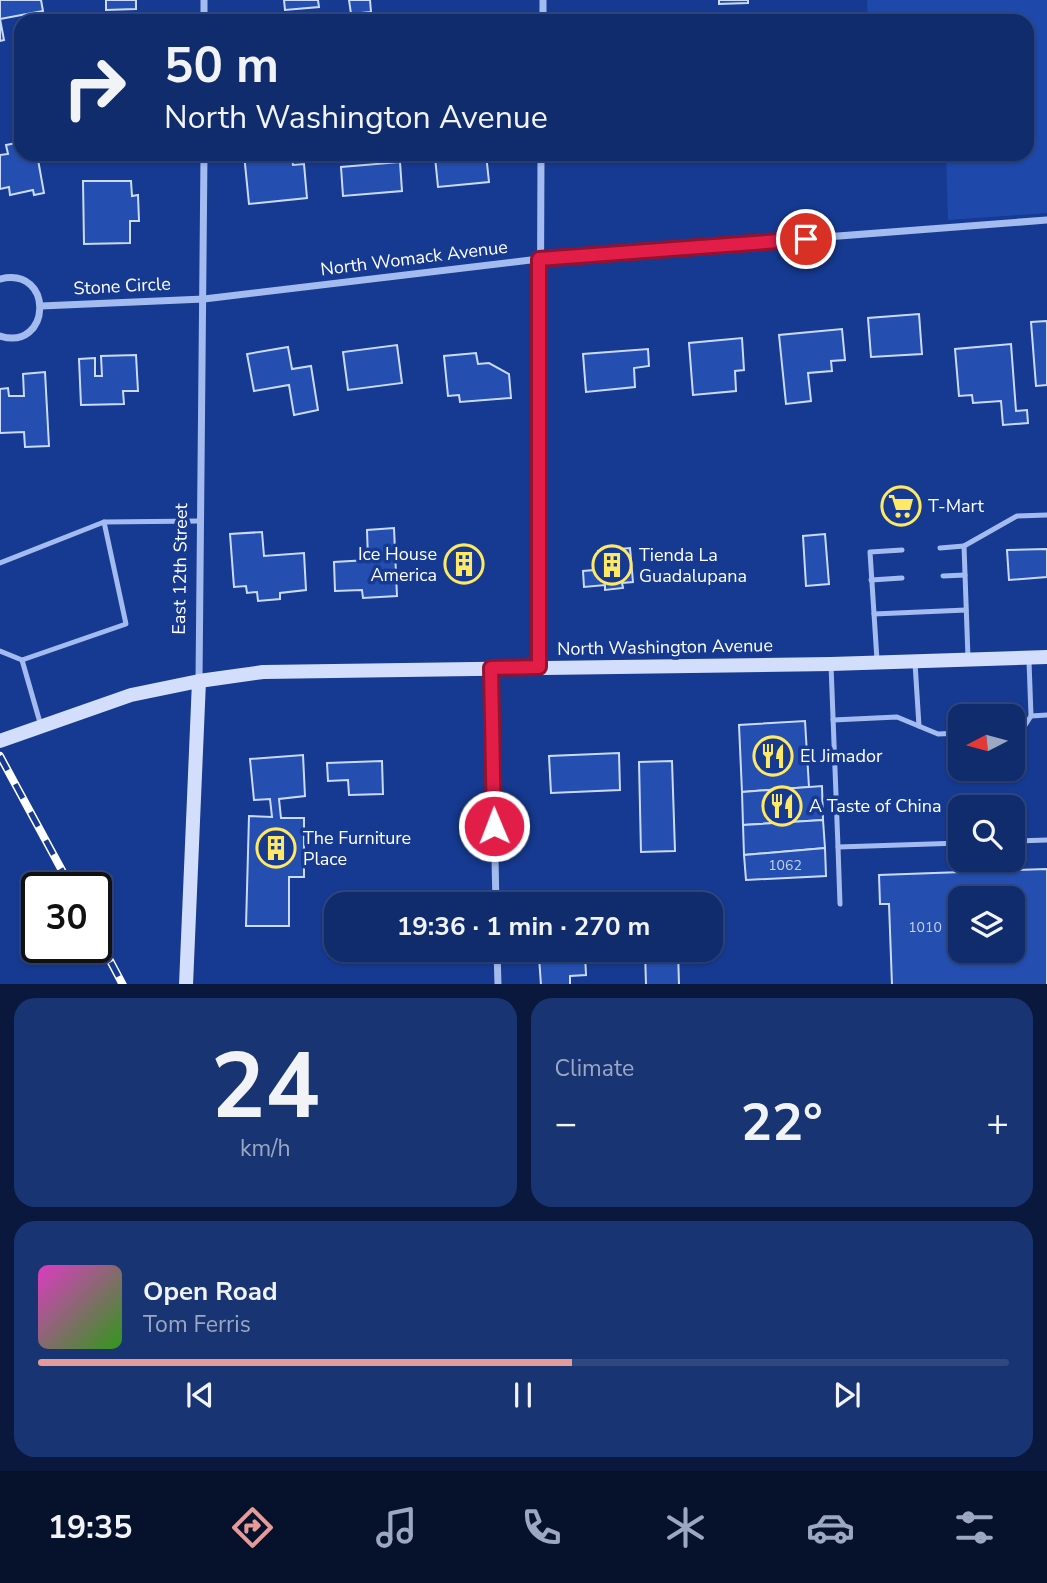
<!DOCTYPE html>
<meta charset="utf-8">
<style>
body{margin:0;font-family:"Nunito Sans",sans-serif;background:#193472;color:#f1f3f6;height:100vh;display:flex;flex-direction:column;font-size:26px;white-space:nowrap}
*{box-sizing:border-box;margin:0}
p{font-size:23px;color:#9ca7c2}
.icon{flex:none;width:38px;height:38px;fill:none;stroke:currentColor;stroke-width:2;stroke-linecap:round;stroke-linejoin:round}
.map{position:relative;height:984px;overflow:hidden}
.drawer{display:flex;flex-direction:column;gap:14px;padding:14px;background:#09183c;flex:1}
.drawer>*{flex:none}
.banner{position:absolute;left:14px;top:14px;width:1020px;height:147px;border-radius:21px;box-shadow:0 2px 5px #0004,0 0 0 2px #304880;background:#102c6d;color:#f1f3f6;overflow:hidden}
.needle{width:46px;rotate:264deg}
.fabs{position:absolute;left:948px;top:704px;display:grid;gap:14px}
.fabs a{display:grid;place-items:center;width:77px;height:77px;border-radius:14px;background:#102c6d;box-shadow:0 2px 5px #0004,0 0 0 2px #304880;font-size:35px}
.speed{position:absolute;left:21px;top:872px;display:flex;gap:14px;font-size:35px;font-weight:700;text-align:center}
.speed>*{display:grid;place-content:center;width:91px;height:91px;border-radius:50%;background:#102c6d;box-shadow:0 2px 5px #0004,0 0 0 2px #304880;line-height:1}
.speed .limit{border:4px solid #111;border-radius:10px;background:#fff;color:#111}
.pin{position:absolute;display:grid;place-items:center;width:60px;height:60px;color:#fff;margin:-30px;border:4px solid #fff;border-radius:50%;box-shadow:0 2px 7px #0007}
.me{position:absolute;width:77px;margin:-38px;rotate:359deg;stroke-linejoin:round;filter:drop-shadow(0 0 5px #0008)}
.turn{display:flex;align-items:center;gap:24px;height:147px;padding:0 35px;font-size:32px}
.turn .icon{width:91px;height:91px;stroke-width:2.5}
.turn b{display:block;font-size:49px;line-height:60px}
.big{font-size:52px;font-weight:700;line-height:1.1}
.drawer .card{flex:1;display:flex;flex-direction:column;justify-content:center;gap:10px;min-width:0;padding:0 24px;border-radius:21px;background:#193472}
.drawer .dial{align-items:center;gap:0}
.dial b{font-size:91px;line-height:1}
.song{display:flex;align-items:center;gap:21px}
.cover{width:84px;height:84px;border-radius:10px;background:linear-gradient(135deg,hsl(310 70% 55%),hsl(110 70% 35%))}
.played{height:7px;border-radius:4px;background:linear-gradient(90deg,#e69b98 55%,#304880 55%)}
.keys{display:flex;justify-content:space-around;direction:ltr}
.heat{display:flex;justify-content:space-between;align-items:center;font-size:38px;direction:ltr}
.drawer .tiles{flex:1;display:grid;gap:14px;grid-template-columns:1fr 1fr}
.card:last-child{grid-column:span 2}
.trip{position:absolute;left:324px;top:892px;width:399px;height:70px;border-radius:21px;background:#102c6d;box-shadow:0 2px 5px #0004,0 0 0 2px #304880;font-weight:700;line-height:70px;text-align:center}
.menu{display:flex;height:112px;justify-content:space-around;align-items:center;background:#06122c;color:#9ca7c2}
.menu .icon{width:49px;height:49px}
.menu .current{color:#e69b98}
.menu b{font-size:32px;color:#f1f3f6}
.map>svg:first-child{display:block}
</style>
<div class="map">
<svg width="1047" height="985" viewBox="0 0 1047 985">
<rect width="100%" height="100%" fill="#163a91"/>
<path fill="#1e49ab" d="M867,0H1047V213L948,220L946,154H1027V21H868Z"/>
<g fill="#244fb0" stroke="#cadafc" stroke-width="2" fill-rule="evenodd">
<path d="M0,0H41L43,11L0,19L4,40L0,41Z"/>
<path d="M106,0H136V9L106,10Z"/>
<path d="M284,0H318L319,7L285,10Z"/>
<path d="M349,0H370L371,12L351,14Z"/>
<path d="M719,0H748V3L719,4Z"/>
<path d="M21,142V154H37L44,193L34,195L33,190L10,195L9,187L0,189V155L8,154L6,145Z"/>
<path d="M244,154H292L293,165L304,164L307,198L249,204Z"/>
<path d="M466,154H486L489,182L438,187L435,157Z"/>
<path d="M690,154H736V157L690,158Z"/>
<path d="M775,154H832V160L775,161Z"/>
<path d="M867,154H888L889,158L868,159Z"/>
<path d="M400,162L402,191L343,196L341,167Z"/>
<path d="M83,181H131L132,196L138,195L139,221H130V243L84,244Z"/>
<path d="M919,314L922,354L871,357L868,318Z"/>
<path d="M1047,321V385L1036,386L1031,322Z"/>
<path d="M842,329L845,360L831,361L832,371L808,373L811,401L786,404L779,335Z"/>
<path d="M742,338L744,370L735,371L736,391L693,395L689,343Z"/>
<path d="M1011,344L1016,411L1027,410L1028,423L1003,425L1001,401L973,403L972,395L959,396L955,349Z"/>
<path d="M397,345L402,383L348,390L343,352Z"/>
<path d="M288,347L292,369L311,366L318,410L294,415L289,385L254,391L247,354Z"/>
<path d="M648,349L649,366L634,368L635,387L586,392L583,354Z"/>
<path d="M476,353L478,364L489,363L509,374L511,398L460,402L459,395L448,396L444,356Z"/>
<path d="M136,355L138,391H123L124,404L81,405L79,359L95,358V376H102L101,356Z"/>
<path d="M45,372L49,446L25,447L24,432L0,433V389L8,388L9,396H24L23,374Z"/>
<path d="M394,528L397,596L363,598L362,590L335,591L334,562L368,560L367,530Z"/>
<path d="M262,532L264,556L304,553L306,590L280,593V599L258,601L257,592L247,593L246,586L234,587L230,534Z"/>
<path d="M825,534L829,584L806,586L803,536Z"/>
<path d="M630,548L633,582L622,583L623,588L605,590V585L584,587L583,571L594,570L593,561L599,560L598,551Z"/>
<path d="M1047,549V577L1009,580L1007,550Z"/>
<path d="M469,550L471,577L458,578L456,552Z"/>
<path d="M805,721L809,787L742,792L739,725Z"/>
<path d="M619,753L620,790L551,793L549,756Z"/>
<path d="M303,755L305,796L279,799L281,818H304V877H289V926H246L249,816L272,817L270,799L254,800L250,759Z"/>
<path d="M382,761L383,794L349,795L348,780L328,781L327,763Z"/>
<path d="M672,761L675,851L641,852L639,762Z"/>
<path d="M822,786L823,820L743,825L742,792Z"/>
<path d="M823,820L825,848L744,855L743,825Z"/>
<path d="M825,848L826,876L746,880L744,855Z"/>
<path d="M1047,869V985H892L889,904H880L879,875ZM961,898H1013V950H961Z"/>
<path d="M645,950H678L679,985H646Z"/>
<path d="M585,954L586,975L570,976V985H541L539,957Z"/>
</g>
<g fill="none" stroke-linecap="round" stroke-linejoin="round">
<g stroke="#a4bbf0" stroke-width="5">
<path d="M964,546L1017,516L1047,515"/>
<path d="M940,548L964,546L968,658"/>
<path d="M0,563L104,522"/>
<path d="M943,576L965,575"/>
<path d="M871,580L902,578"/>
<path d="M874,614L966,610"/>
<path d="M0,651L22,660"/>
<path d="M877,660L870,552L902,550"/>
<path d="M915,663L919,726"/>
<path d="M831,665L838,847L961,843"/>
<path d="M1031,716L1047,715"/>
<path d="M833,720L897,717L938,734L961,733"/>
<path d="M41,726L22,660L126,624L104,522L200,521"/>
<path d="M1013,730H1022L1031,716L1029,661"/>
<path d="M1013,841L1047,840"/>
<path d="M838,847L840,904"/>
</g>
<g stroke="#a4bbf0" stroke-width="7">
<path d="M204,0V21"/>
<path d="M543,21V0"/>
<path d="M0,279C55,266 51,352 0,336"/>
<path d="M41,306L204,299L539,259L1047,220"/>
<path d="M539,668L541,154"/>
<path d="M491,669L496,905"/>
<path d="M199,681L204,154"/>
<path d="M497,950L498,985"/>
</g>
<g stroke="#d2defb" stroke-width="14">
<path d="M0,741L131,695L199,681L263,672L831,664L1047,657"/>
<path d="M186,985L199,681"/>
</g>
<g stroke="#fff" stroke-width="8">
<g id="rail">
<path d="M0,756L71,887"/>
<path d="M96,934L123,985"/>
</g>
</g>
<use href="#rail" stroke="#163a91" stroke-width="5" stroke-dasharray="16" stroke-linecap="butt"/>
</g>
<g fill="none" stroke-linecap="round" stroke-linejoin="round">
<g stroke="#92132f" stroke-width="18">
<path id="route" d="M494,826L491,668L539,667V259L806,239"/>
</g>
<use href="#route" stroke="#e11d48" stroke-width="12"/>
</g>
<defs>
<g id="supermarket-ring" transform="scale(2.0125)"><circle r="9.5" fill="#163a91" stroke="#ffe863" stroke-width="1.5"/><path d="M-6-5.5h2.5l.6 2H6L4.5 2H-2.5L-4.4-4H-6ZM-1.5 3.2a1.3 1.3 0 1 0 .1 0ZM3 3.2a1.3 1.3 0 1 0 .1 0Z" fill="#ffe863"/></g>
<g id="building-ring" transform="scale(2.0125)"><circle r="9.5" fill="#163a91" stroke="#ffe863" stroke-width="1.5"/><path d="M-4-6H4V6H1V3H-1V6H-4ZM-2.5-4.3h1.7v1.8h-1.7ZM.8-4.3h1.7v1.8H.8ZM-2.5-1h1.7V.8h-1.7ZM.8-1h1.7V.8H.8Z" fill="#ffe863"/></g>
<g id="restaurant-ring" transform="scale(2.0125)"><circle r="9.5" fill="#163a91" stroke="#ffe863" stroke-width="1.5"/><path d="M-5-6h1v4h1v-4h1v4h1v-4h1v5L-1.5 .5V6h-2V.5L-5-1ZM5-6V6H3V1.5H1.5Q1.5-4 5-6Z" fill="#ffe863"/></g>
</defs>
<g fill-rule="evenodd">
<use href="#supermarket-ring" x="901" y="506"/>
<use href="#building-ring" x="464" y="564"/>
<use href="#building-ring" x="612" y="565"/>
<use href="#restaurant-ring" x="773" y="756"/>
<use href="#restaurant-ring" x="782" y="806"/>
<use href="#building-ring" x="276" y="848"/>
</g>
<g text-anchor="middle" stroke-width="7" stroke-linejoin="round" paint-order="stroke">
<g font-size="14" fill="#c8d3eb">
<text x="785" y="870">1062</text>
<text x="925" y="932">1010</text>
</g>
<g font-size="18" fill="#fff" stroke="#163a91">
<text transform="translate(414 258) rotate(-7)" y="6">North Womack Avenue</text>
<text transform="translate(122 286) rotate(-3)" y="6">Stone Circle</text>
<text transform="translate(180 569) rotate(-89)" y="6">East 12th Street</text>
<text transform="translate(665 647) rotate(-1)" y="6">North Washington Avenue</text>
</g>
<g font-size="18" fill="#fff" stroke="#163a91" text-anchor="start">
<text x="928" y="512">T-Mart</text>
<text x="437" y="560" text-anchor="end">Ice House<tspan x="437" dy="21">America</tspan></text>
<text x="639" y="561">Tienda La<tspan x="639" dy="21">Guadalupana</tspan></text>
<text x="800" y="762">El Jimador</text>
<text x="809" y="812">A Taste of China</text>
<text x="303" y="844">The Furniture<tspan x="303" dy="21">Place</tspan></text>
</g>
</g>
</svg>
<div class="fabs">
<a><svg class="needle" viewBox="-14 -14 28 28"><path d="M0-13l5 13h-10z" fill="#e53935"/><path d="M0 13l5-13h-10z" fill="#9ca7c2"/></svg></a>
<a><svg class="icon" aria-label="search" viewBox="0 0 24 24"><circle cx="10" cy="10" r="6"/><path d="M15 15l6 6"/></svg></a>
<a><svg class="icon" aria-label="layers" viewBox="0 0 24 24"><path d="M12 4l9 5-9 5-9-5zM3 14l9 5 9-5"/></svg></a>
</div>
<div class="speed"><div class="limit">30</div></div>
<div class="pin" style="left:806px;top:239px;background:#d93025"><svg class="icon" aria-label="arrive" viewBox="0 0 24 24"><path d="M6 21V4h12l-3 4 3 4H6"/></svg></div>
<svg class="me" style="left:494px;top:826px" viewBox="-20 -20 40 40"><circle r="17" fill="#e11d48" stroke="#fff" stroke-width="3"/><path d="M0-11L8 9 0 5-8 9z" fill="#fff"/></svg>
<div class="trip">19:36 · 1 min · 270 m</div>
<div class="banner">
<div class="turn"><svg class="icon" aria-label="right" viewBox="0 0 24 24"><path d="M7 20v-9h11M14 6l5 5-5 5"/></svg><div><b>50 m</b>North Washington Avenue</div></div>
</div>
</div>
<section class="drawer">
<div class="tiles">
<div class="card dial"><b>24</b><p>km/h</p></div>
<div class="card"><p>Climate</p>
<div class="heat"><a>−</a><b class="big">22°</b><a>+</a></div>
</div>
<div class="card">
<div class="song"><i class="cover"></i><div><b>Open Road</b><p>Tom Ferris</p></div></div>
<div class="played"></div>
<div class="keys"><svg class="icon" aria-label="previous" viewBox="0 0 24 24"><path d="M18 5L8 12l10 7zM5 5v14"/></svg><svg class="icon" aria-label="pause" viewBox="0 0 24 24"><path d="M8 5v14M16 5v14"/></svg><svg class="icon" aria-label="next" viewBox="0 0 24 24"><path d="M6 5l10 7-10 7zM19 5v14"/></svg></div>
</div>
</div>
</section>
<nav class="menu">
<b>19:35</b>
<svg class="icon current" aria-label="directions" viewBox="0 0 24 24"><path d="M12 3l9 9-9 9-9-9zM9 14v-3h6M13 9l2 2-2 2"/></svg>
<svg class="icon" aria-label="music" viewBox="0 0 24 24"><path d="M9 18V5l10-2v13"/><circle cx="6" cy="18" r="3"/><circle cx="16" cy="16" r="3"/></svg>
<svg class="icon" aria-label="phone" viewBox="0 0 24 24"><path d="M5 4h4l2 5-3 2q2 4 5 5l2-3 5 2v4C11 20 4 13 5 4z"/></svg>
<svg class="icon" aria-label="climate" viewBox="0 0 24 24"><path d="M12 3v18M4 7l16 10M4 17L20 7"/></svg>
<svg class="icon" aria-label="car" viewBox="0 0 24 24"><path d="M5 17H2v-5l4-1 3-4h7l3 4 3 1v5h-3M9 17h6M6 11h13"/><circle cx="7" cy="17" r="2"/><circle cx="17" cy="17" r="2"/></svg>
<svg class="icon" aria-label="filters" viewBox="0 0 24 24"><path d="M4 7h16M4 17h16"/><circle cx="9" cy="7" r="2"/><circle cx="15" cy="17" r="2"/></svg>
</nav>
